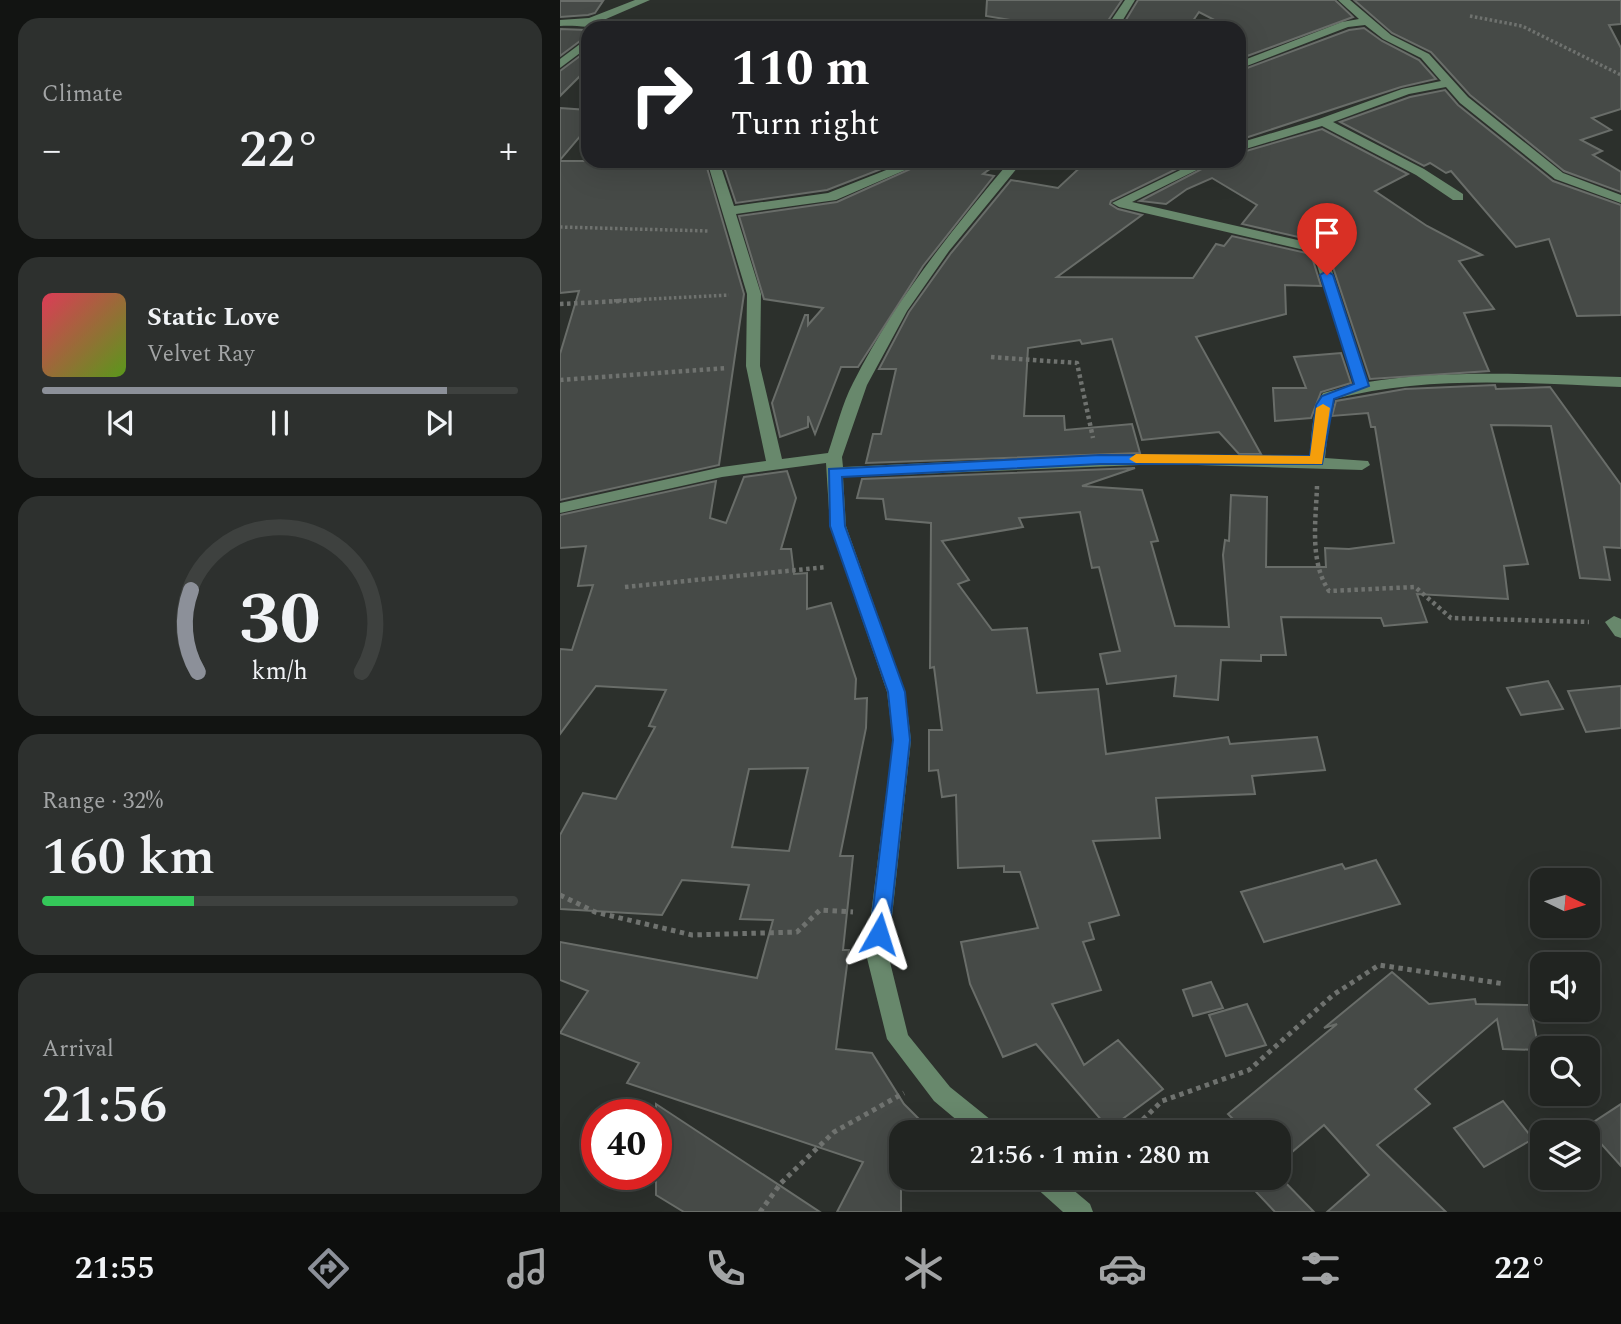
<!DOCTYPE html>
<meta charset="utf-8">
<style>
body{margin:0;font-family:Spectral,serif;background:#2d302e;color:#f1f3f6;height:100vh;display:flex;flex-direction:column;font-size:26px;white-space:nowrap}
*{box-sizing:border-box;margin:0}
p{font-size:23px;color:#a2a4a5}
.icon{flex:none;width:38px;height:38px;fill:none;stroke:currentColor;stroke-width:2;stroke-linecap:round;stroke-linejoin:round}
.map{position:relative;flex:1;overflow:hidden}
.sheet{display:flex;flex-direction:column;gap:18px;padding:18px;background:#121412;width:560px}
.sheet>*{flex:none}
.banner{position:absolute;left:21px;top:21px;width:665px;height:147px;border-radius:21px;box-shadow:0 7px 28px #0002,0 0 0 2px #3e413f;background:#202124;color:#fff;overflow:hidden}
.needle{width:46px;rotate:95deg}
.controls{position:absolute;left:970px;top:868px;display:grid;gap:14px}
.controls a{display:grid;place-items:center;width:70px;height:70px;border-radius:14px;background:#212421;box-shadow:0 7px 28px #0002,0 0 0 2px #3e413f;font-size:35px}
.speed{position:absolute;left:21px;top:1099px;display:flex;gap:14px;font-size:35px;font-weight:700;text-align:center}
.speed>*{display:grid;place-content:center;width:91px;height:91px;border-radius:50%;background:#212421;box-shadow:0 7px 28px #0002,0 0 0 2px #3e413f;line-height:1}
.speed .limit{border:10px solid #d22;background:#fff;color:#111}
.pin{position:absolute;display:grid;place-items:center;width:60px;height:60px;color:#fff;margin:-72px -30px;border-radius:50% 50% 50% 0;rotate:-45deg;box-shadow:0 0 7px #0007}
.pin .icon{rotate:45deg}
.me{position:absolute;width:77px;margin:-38px;rotate:6deg;stroke-linejoin:round;filter:drop-shadow(0 0 5px #0008)}
.turn{display:flex;align-items:center;gap:24px;height:147px;padding:0 35px;font-size:32px}
.turn .icon{width:91px;height:91px;stroke-width:2.5}
.turn b{display:block;font-size:49px;line-height:60px}
.big{font-size:52px;font-weight:600;line-height:1.1}
.sheet .tile{flex:1;display:flex;flex-direction:column;justify-content:center;gap:10px;min-width:0;padding:0 24px;border-radius:21px;background:#2d302e}
.sheet .dial{align-items:center;gap:0}
.dial svg{height:182px;overflow:visible;fill:none;stroke:#3e413f;stroke-width:7;stroke-linecap:round;text-anchor:middle}
.dial text{fill:#f1f3f6;stroke:none}
.song{display:flex;align-items:center;gap:21px}
.cover{width:84px;height:84px;border-radius:10px;background:linear-gradient(135deg,hsl(350 70% 55%),hsl(90 70% 35%))}
.played{height:7px;border-radius:4px;background:linear-gradient(90deg,#8c9099 85%,#3e413f 85%)}
.keys{display:flex;justify-content:space-around;direction:ltr}
.heat{display:flex;justify-content:space-between;align-items:center;font-size:38px;direction:ltr}
.charge{height:10px;border-radius:5px;background:linear-gradient(90deg,#34c759 32%,#3e413f 0)}
.trip{position:absolute;left:329px;top:1120px;width:402px;height:70px;border-radius:21px;background:#212421;box-shadow:0 7px 28px #0002,0 0 0 2px #3e413f;font-weight:600;line-height:70px;text-align:center}
.menu{display:flex;height:112px;justify-content:space-around;align-items:center;background:#0d0e0d;color:#a2a4a5}
.menu .icon{width:49px;height:49px}
.menu .on{color:#8c9099}
.menu b{font-size:32px;color:#f1f3f6}
main{display:flex;flex:1;min-height:0}
.map>svg:first-child{display:block}
</style>
<main>
<section class="sheet">
<div class="tile"><p>Climate</p>
<div class="heat"><a>−</a><b class="big">22°</b><a>+</a></div>
</div>
<div class="tile">
<div class="song"><i class="cover"></i><div><b>Static Love</b><p>Velvet Ray</p></div></div>
<div class="played"></div>
<div class="keys"><svg class="icon" aria-label="previous" viewBox="0 0 24 24"><path d="M18 5L8 12l10 7zM5 5v14"/></svg><svg class="icon" aria-label="pause" viewBox="0 0 24 24"><path d="M8 5v14M16 5v14"/></svg><svg class="icon" aria-label="next" viewBox="0 0 24 24"><path d="M6 5l10 7-10 7zM19 5v14"/></svg></div>
</div>
<div class="tile dial"><svg viewBox="0 0 100 80">
<path d="M14 69A42 42 0 1 1 86 69"/>
<path d="M14 69A42 42 0 0 1 11 33" stroke="#8c9099"/>
<text x="50" y="56" font-size="32" font-weight="700">30</text>
<text x="50" y="72" font-size="11">km/h</text>
</svg></div>
<div class="tile"><p>Range · 32%</p><b class="big">160 km</b><div class="charge"></div></div>
<div class="tile"><p>Arrival</p><b class="big">21:56</b></div>
</section>
<div class="map">
<svg width="1061" height="1212" viewBox="0 0 1061 1212">
<rect width="100%" height="100%" fill="#2c302c"/>
<g fill="#464a47" stroke="#696d69" stroke-width="2" fill-rule="evenodd">
<path d="M427,0H562L543,28H498L426,16Z"/>
<path d="M578,0H775L793,17L679,59V28H670L639,12L628,28H561Z"/>
<path d="M794,0H1061V24L1049,25L1061,48V109L1032,118L1051,130L1021,140L1042,151L1033,155L1061,172V192L1004,171L910,95L871,52L832,33Z"/>
<path d="M0,1H43L35,13L28,15L0,17Z"/>
<path d="M804,28L822,41L859,60L876,79L841,87L679,140V71L789,30Z"/>
<path d="M0,29L28,30V35L0,56Z"/>
<path d="M28,50V68L0,96V71Z"/>
<path d="M885,90L898,105L993,181L1061,205V315L1017,316L989,239L956,247L891,171L886,173L870,163L864,166L780,122L850,97Z"/>
<path d="M0,108L28,110V127L0,160Z"/>
<path d="M762,129L848,174L815,191L867,226L922,255L899,261L934,309L904,313L929,371L810,379L765,243L682,224L697,205L652,178L627,189L606,204L580,201L657,161H679V153Z"/>
<path d="M0,161H145L184,294L159,465L0,500V354L19,291L0,293Z"/>
<path d="M162,161H342L267,190L176,203Z"/>
<path d="M368,161H441L423,174L434,176L363,266L298,367H281L255,434L248,416V427L220,437L212,403L245,315H248V325L263,308L204,299L179,216L277,202Z"/>
<path d="M527,161H633L551,201L550,204L558,209L582,215L497,277L633,278L656,244L664,246L672,236L751,254L761,286L725,285L726,314L636,337L701,454H679L659,432L582,440L552,339L522,344L520,340L468,348L464,416H504L505,430L572,424L580,453L306,463L313,434H321L336,369H319L349,312L391,253L451,180L498,188Z"/>
<path d="M781,353L791,383L761,392L751,418L715,421L713,388H746L734,357Z"/>
<path d="M935,385L936,389L990,387L1061,485V548L1044,547L1050,580L1020,578L991,426L931,425L968,564L944,566L948,599L857,594L867,622L824,626L821,618L721,617L726,655H701V661L661,660L658,700L614,696L616,676L547,684L540,654L560,651L539,567L532,568L520,512L459,518L463,527L382,541L409,580L398,584L432,630L467,628L477,693L538,689L546,754L668,737L670,744L757,737L765,770L692,776L695,794L596,798L600,838L533,841L559,915L529,923L534,939L523,942L541,990L492,1004L524,1065L558,1040L603,1089L549,1129L476,1044L443,1057L410,984L401,942L478,928L460,872H444V866L398,868L396,795L382,797L378,770L369,771V730H382L374,667L370,668L371,523L326,519L323,499L297,498L302,479L575,468L522,486L582,490L598,541L591,542L615,626L669,627L663,555L665,540L669,541L671,495L707,497L706,567H766L765,548L789,549L834,543L815,427H811L808,413L772,416L776,401L845,389Z"/>
<path d="M227,471L236,498L221,549H231L234,574L247,573V609L271,603L296,679L295,699L307,698L306,728L280,856H293L283,950H289L276,1049L312,1053L344,1104L372,1132H341V1212H277L303,1162L67,1083L79,1063L0,1033L28,991L0,980V942L197,978L213,920L180,919L189,885L122,880L102,915L0,909V835L23,793L56,799L95,727L89,726L106,690L36,686L0,734V649L12,650L33,585L18,586L26,546L0,548V515L156,481L150,518L166,523L184,477ZM248,768L229,851L172,847L189,769Z"/>
<path d="M988,681L1003,709L961,715L947,688Z"/>
<path d="M1061,686V728L1026,732L1008,691Z"/>
<path d="M816,860L840,904L704,942L681,892L782,864L785,869Z"/>
<path d="M832,972L869,1004L915,999L916,1004L970,1005L979,1050L943,1049L937,1019L855,1089L870,1104L817,1145L886,1212H767L809,1175L764,1125L719,1163V1132H686L668,1114L777,1024L764,1028Z"/>
<path d="M651,982L663,1008L633,1016L623,990Z"/>
<path d="M687,1004L706,1045L666,1056L649,1015Z"/>
<path d="M943,1101L973,1139L924,1167L894,1128Z"/>
<path d="M96,1104L260,1212H124L96,1195Z"/>
<path d="M1061,1104V1166L1026,1127Z"/>
<path d="M683,1178H721L754,1212H715Z"/>
</g>
<g fill="none" stroke-linecap="round" stroke-linejoin="round">
<g stroke="#6f726f" stroke-width="3.5" stroke-dasharray="2.5 2.5" stroke-linecap="butt">
<path d="M910,16L962,26L1061,75"/>
<path d="M0,227L149,231"/>
<path d="M49,301L169,295"/>
</g>
<g stroke="#6f726f" stroke-width="4.5" stroke-dasharray="3.5 3.5" stroke-linecap="butt">
<path d="M0,304L82,300"/>
<path d="M431,357L517,363L533,438"/>
<path d="M0,380L167,368"/>
<path d="M757,486C756,520 749,561 769,591L855,587L891,618L1029,622"/>
<path d="M65,587L267,567"/>
</g>
<g stroke="#6f726f" stroke-width="5" stroke-dasharray="4.5 4.5" stroke-linecap="butt">
<path d="M0,895L35,912L132,935L237,932L260,910L293,912"/>
<path d="M570,1132L602,1101L689,1070L773,995L819,965L945,984"/>
<path d="M200,1212L221,1183L274,1132L344,1093"/>
</g>
<g fill="#68886c" fill-rule="evenodd">
<path d="M75,0H90L39,22L47,28C30,28 17,25 0,26V20L29,18Z"/>
<path d="M565,0H575L558,28H546Z"/>
<path d="M778,0H790L831,35L869,54L908,97L1003,173L1061,195V203L995,179L900,103L886,87L849,94L773,122L864,169L903,194V200H893L856,175L762,126L679,151V143L759,119L842,89L881,81L861,58L823,39L805,25L788,27L679,69V62L782,22L799,19Z"/>
<path d="M28,38V47L0,68V59Z"/>
<path d="M147,161H159L174,206L268,193L349,161H366L276,200L176,214L201,294L200,366L222,459L268,453C276,430 282,404 293,383C335,300 391,231 450,161H463L389,251L347,311L307,385L282,457L283,467L538,455L750,457C752,435 751,411 763,393L794,385L753,252L559,207L552,203L639,161H655L572,202L764,246L808,382C892,369 976,375 1061,377V387C964,383 868,375 774,399L771,405L765,458L808,461L810,465L802,470L604,464L283,477L286,526L345,692L351,740L328,954L348,1035L390,1087L436,1124L440,1132H411L374,1101L327,1039L306,954L333,740L327,692L270,526L266,463L162,477L0,513V503L162,467L206,461L186,366L187,294Z"/>
<path d="M1054,616L1061,619V638L1055,636L1045,622Z"/>
<path d="M470,1178H499L530,1204L533,1212H503L474,1186Z"/>
</g>
</g>
<path fill="#1a73e8" stroke="#114b97" stroke-width="2" d="M767,271L773,275L809,386L774,399L762,464H540L282,477L285,526L345,692L350,740L329,934L326,940H313L310,934L333,740L328,692L270,526L269,469L540,455L750,456L756,405L762,396L794,384L760,275Z"/>
<path fill="#f59e0b" d="M763,404L770,408L762,464L576,463L569,459L576,454L750,456L756,408Z"/>
</svg>
<div class="controls">
<a><svg class="needle" viewBox="-14 -14 28 28"><path d="M0-13l5 13h-10z" fill="#e53935"/><path d="M0 13l5-13h-10z" fill="#a2a4a5"/></svg></a>
<a><svg class="icon" aria-label="sound" viewBox="0 0 24 24"><path d="M4 9h4l5-4v14l-5-4H4zM17 9q2 3 0 6"/></svg></a>
<a><svg class="icon" aria-label="search" viewBox="0 0 24 24"><circle cx="10" cy="10" r="6"/><path d="M15 15l6 6"/></svg></a>
<a><svg class="icon" aria-label="layers" viewBox="0 0 24 24"><path d="M12 4l9 5-9 5-9-5zM3 14l9 5 9-5"/></svg></a>
</div>
<div class="speed"><div class="limit">40</div></div>
<div class="pin" style="left:767px;top:275px;background:#d93025"><svg class="icon" aria-label="arrive" viewBox="0 0 24 24"><path d="M6 21V4h12l-3 4 3 4H6"/></svg></div>
<svg class="me" style="left:319px;top:934px" viewBox="-20 -20 40 40"><path d="M0-17L14 15 0 8-14 15z" fill="#1a73e8" stroke="#fff" stroke-width="4"/></svg>
<div class="trip">21:56 · 1 min · 280 m</div>
<div class="banner">
<div class="turn"><svg class="icon" aria-label="right" viewBox="0 0 24 24"><path d="M7 20v-9h11M14 6l5 5-5 5"/></svg><div><b>110 m</b>Turn right</div></div>
</div>
</div>
</main>
<nav class="menu">
<b>21:55</b>
<svg class="icon on" aria-label="directions" viewBox="0 0 24 24"><path d="M12 3l9 9-9 9-9-9zM9 14v-3h6M13 9l2 2-2 2"/></svg>
<svg class="icon" aria-label="music" viewBox="0 0 24 24"><path d="M9 18V5l10-2v13"/><circle cx="6" cy="18" r="3"/><circle cx="16" cy="16" r="3"/></svg>
<svg class="icon" aria-label="phone" viewBox="0 0 24 24"><path d="M5 4h4l2 5-3 2q2 4 5 5l2-3 5 2v4C11 20 4 13 5 4z"/></svg>
<svg class="icon" aria-label="climate" viewBox="0 0 24 24"><path d="M12 3v18M4 7l16 10M4 17L20 7"/></svg>
<svg class="icon" aria-label="car" viewBox="0 0 24 24"><path d="M5 17H2v-5l4-1 3-4h7l3 4 3 1v5h-3M9 17h6M6 11h13"/><circle cx="7" cy="17" r="2"/><circle cx="17" cy="17" r="2"/></svg>
<svg class="icon" aria-label="filters" viewBox="0 0 24 24"><path d="M4 7h16M4 17h16"/><circle cx="9" cy="7" r="2"/><circle cx="15" cy="17" r="2"/></svg>
<b>22°</b>
</nav>
